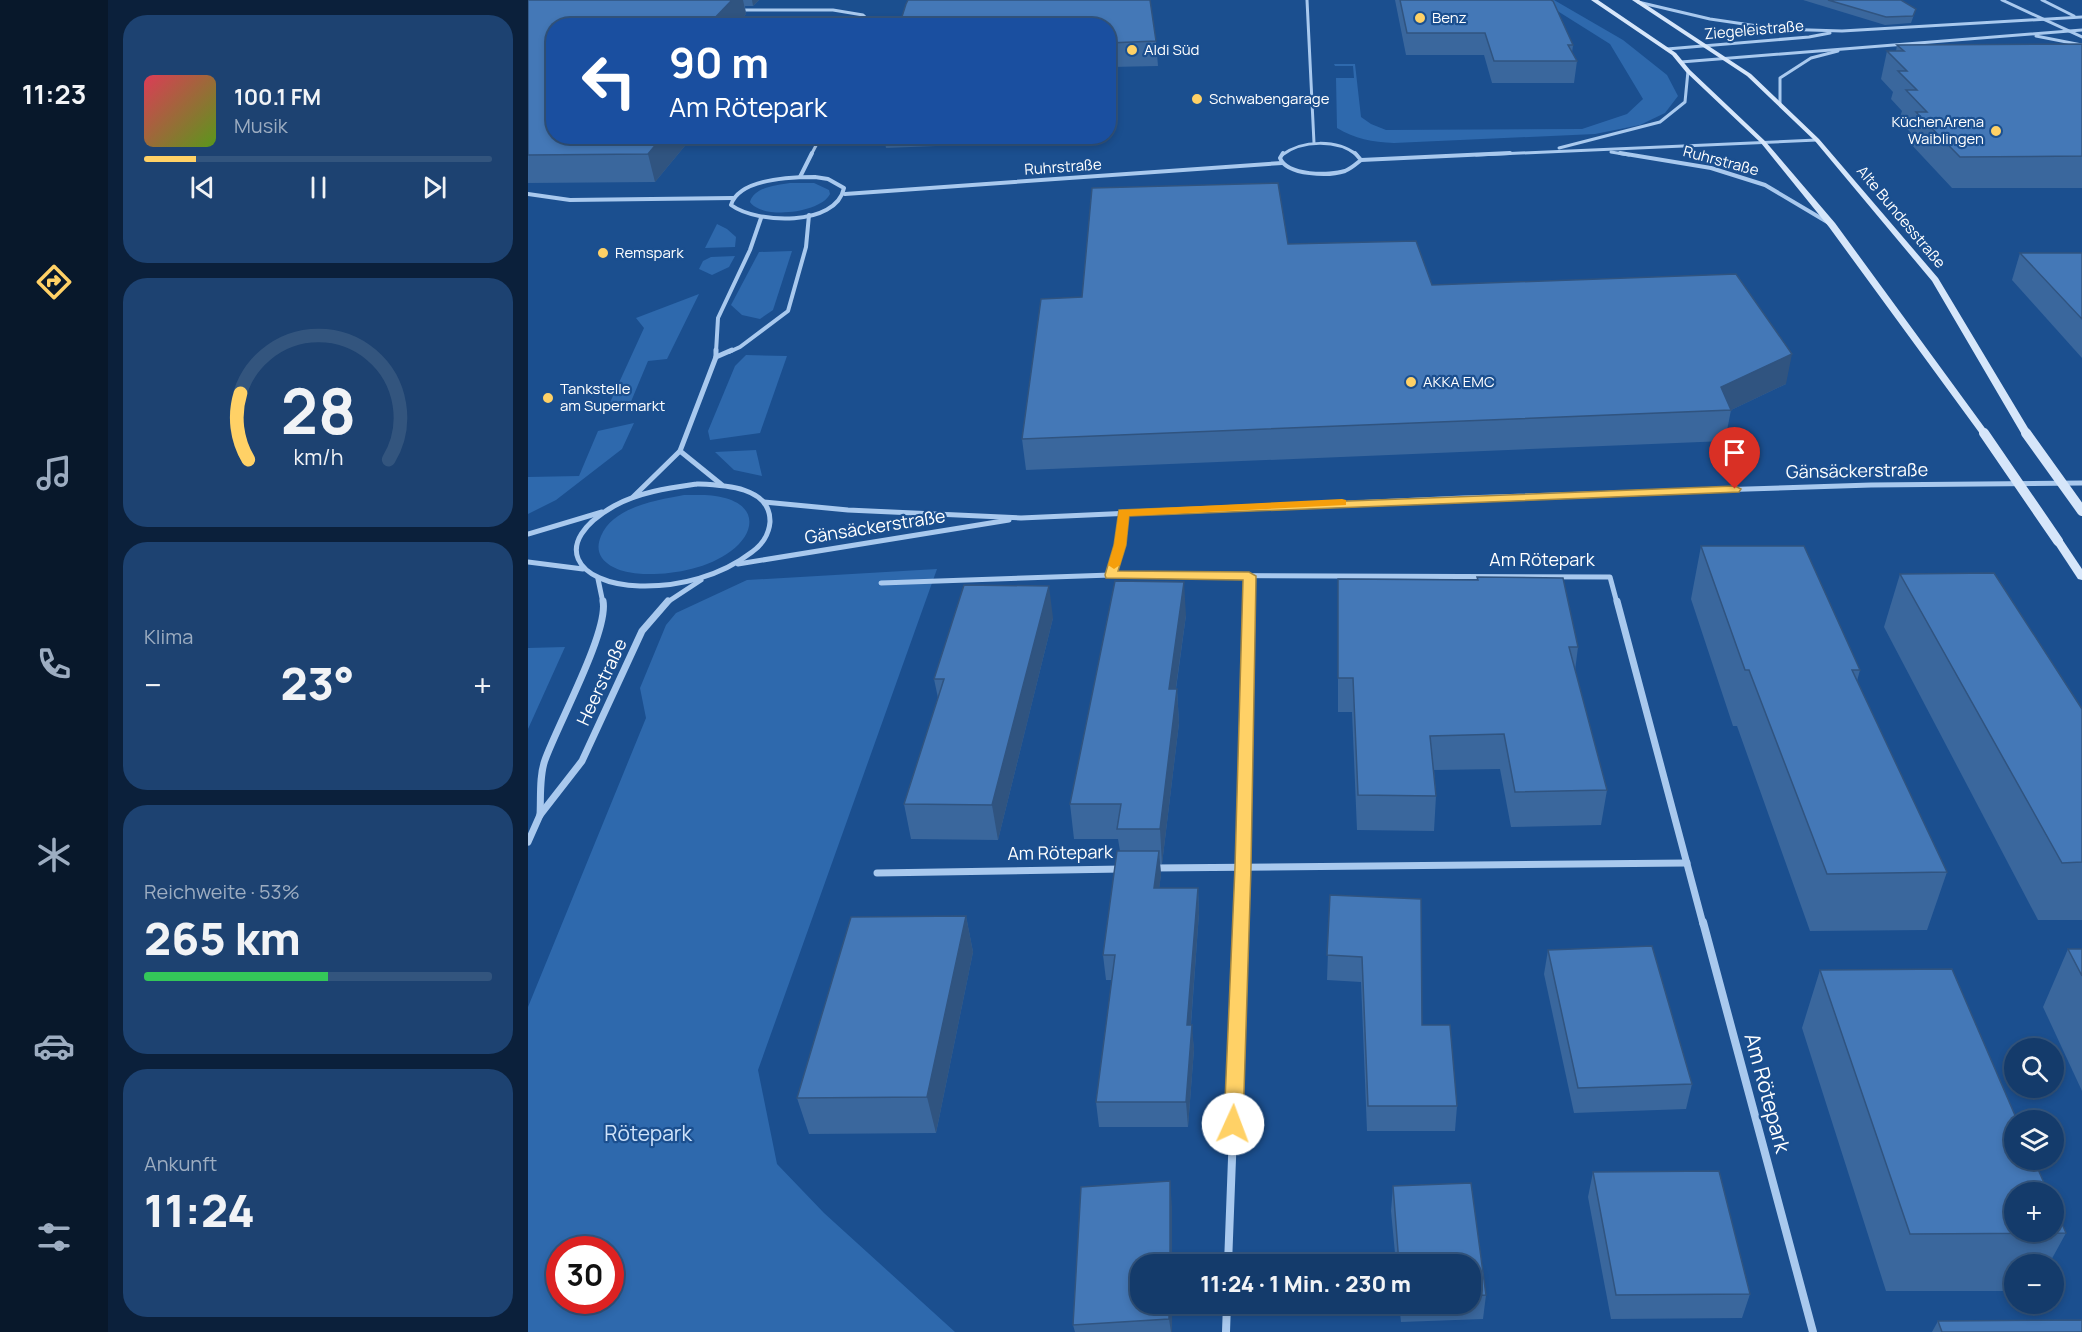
<!DOCTYPE html>
<html lang="de">
<meta charset="utf-8">
<style>
body{margin:0;font-family:Manrope,sans-serif;background:#1d4271;color:#f1f3f6;height:100vh;display:flex;flex-direction:column;font-size:22px;white-space:nowrap}
*{box-sizing:border-box;margin:0}
p{font-size:20px;color:#9dadc1}
.icon{flex:none;width:33px;height:33px;fill:none;stroke:currentColor;stroke-width:2;stroke-linecap:round;stroke-linejoin:round}
.map{position:relative;flex:1;overflow:hidden}
.panel{display:flex;flex-direction:column;gap:15px;padding:15px;background:#0b203b;width:420px}
.panel>*{flex:none}
.guide{position:absolute;left:18px;top:18px;width:570px;height:126px;border-radius:24px;box-shadow:0 3px 9px #0003,0 0 0 2px #33557e;background:#1a4fa0;color:#fff;overflow:hidden}
.fabs{position:absolute;left:1476px;top:1038px;display:grid;gap:12px}
.fabs a{display:grid;place-items:center;width:60px;height:60px;border-radius:50%;background:#143b6b;box-shadow:0 3px 9px #0003,0 0 0 2px #33557e;font-size:30px}
.speed{position:absolute;left:18px;top:1236px;display:flex;gap:12px;font-size:30px;font-weight:700;text-align:center}
.speed>*{display:grid;place-content:center;width:78px;height:78px;border-radius:50%;background:#143b6b;box-shadow:0 3px 9px #0003,0 0 0 2px #33557e;line-height:1}
.speed .limit{border:9px solid #d22;background:#fff;color:#111}
.pin{position:absolute;display:grid;place-items:center;width:51px;height:51px;color:#fff;margin:-62px -26px;border-radius:50% 50% 50% 0;rotate:-45deg;box-shadow:0 0 6px #0007}
.pin .icon{rotate:45deg}
.me{position:absolute;width:66px;margin:-33px;rotate:2deg;stroke-linejoin:round;filter:drop-shadow(0 0 4px #0008)}
.turn{display:flex;align-items:center;gap:21px;height:126px;padding:0 24px;font-size:27px}
.turn .icon{width:78px;height:78px;stroke-width:2.5}
.turn b{display:block;font-size:42px;line-height:51px}
.big{font-size:45px;font-weight:800;line-height:1.1}
.panel .widget{flex:1;display:flex;flex-direction:column;justify-content:center;gap:9px;min-width:0;padding:0 21px;border-radius:24px;background:#1d4271}
.panel .dial{align-items:center;gap:0}
.dial svg{height:156px;overflow:visible;fill:none;stroke:#33557e;stroke-width:7;stroke-linecap:round;text-anchor:middle}
.dial text{fill:#f1f3f6;stroke:none}
.song{display:flex;align-items:center;gap:18px}
.cover{width:72px;height:72px;border-radius:9px;background:linear-gradient(135deg,hsl(350 70% 55%),hsl(90 70% 35%))}
.played{height:6px;border-radius:3px;background:linear-gradient(90deg,#ffd166 15%,#33557e 15%)}
.keys{display:flex;justify-content:space-around;direction:ltr}
.heat{display:flex;justify-content:space-between;align-items:center;font-size:33px;direction:ltr}
.charge{height:9px;border-radius:4px;background:linear-gradient(90deg,#34c759 53%,#33557e 0)}
.trip{position:absolute;left:602px;top:1254px;width:351px;height:60px;border-radius:24px;background:#143b6b;box-shadow:0 3px 9px #0003,0 0 0 2px #33557e;font-weight:800;line-height:60px;text-align:center}
main{display:flex;flex:1;min-height:0}
.dock{display:flex;flex-direction:column;width:108px;justify-content:space-around;align-items:center;background:#08182b;color:#9dadc1}
.dock .icon{width:42px;height:42px}
.dock .on{color:#ffd166}
.dock b{font-size:27px;color:#f1f3f6}
.map>svg:first-child{display:block}
</style>
<main>
<nav class="dock">
<b>11:23</b>
<svg class="icon on" aria-label="directions" viewBox="0 0 24 24"><path d="M12 3l9 9-9 9-9-9zM9 14v-3h6M13 9l2 2-2 2"/></svg>
<svg class="icon" aria-label="music" viewBox="0 0 24 24"><path d="M9 18V5l10-2v13"/><circle cx="6" cy="18" r="3"/><circle cx="16" cy="16" r="3"/></svg>
<svg class="icon" aria-label="phone" viewBox="0 0 24 24"><path d="M5 4h4l2 5-3 2q2 4 5 5l2-3 5 2v4C11 20 4 13 5 4z"/></svg>
<svg class="icon" aria-label="climate" viewBox="0 0 24 24"><path d="M12 3v18M4 7l16 10M4 17L20 7"/></svg>
<svg class="icon" aria-label="car" viewBox="0 0 24 24"><path d="M5 17H2v-5l4-1 3-4h7l3 4 3 1v5h-3M9 17h6M6 11h13"/><circle cx="7" cy="17" r="2"/><circle cx="17" cy="17" r="2"/></svg>
<svg class="icon" aria-label="filters" viewBox="0 0 24 24"><path d="M4 7h16M4 17h16"/><circle cx="9" cy="7" r="2"/><circle cx="15" cy="17" r="2"/></svg>
</nav>
<section class="panel">
<div class="widget">
<div class="song"><i class="cover"></i><div><b>100.1 FM</b><p>Musik</p></div></div>
<div class="played"></div>
<div class="keys"><svg class="icon" aria-label="previous" viewBox="0 0 24 24"><path d="M18 5L8 12l10 7zM5 5v14"/></svg><svg class="icon" aria-label="pause" viewBox="0 0 24 24"><path d="M8 5v14M16 5v14"/></svg><svg class="icon" aria-label="next" viewBox="0 0 24 24"><path d="M6 5l10 7-10 7zM19 5v14"/></svg></div>
</div>
<div class="widget dial"><svg viewBox="0 0 100 80">
<path d="M14 69A42 42 0 1 1 86 69"/>
<path d="M14 69A42 42 0 0 1 10 35" stroke="#ffd166"/>
<text x="50" y="56" font-size="32" font-weight="700">28</text>
<text x="50" y="72" font-size="11">km/h</text>
</svg></div>
<div class="widget"><p>Klima</p>
<div class="heat"><a>−</a><b class="big">23°</b><a>+</a></div>
</div>
<div class="widget"><p>Reichweite · 53%</p><b class="big">265 km</b><div class="charge"></div></div>
<div class="widget"><p>Ankunft</p><b class="big">11:24</b></div>
</section>
<div class="map">
<svg width="1554" height="1332" viewBox="0 0 1554 1332">
<rect width="100%" height="100%" fill="#1b4f8f"/>
<g fill="#2e69ad" fill-rule="evenodd">
<path d="M1012,0H1026L1095,40L1139,75L1150,96L1137,113L1112,125L1067,134L866,143C844,142 827,139 809,128L808,78H826L825,66H807L806,64H827L833,117L843,124L858,130L1054,129L1099,114L1115,99L1082,44Z"/>
<path d="M262,183H286L301,190L302,194C293,213 234,220 222,202C226,187 249,185 262,183Z"/>
<path d="M189,224L199,229L208,237L207,247L177,248Z"/>
<path d="M264,251L245,310L232,319L214,315L203,305L231,252Z"/>
<path d="M207,256L201,267L184,275L171,269L175,261L183,257Z"/>
<path d="M171,294L139,359L120,361L102,404L79,409L116,328L108,318Z"/>
<path d="M218,355L259,356L232,433L182,440L180,431L207,366Z"/>
<path d="M106,423L94,449L28,500L0,514V477L51,476L70,431Z"/>
<path d="M228,450L234,476L206,470L187,452Z"/>
<path d="M156,495C170,495 184,494 197,498C230,507 227,533 203,551C179,569 144,575 115,574C101,573 83,570 74,558C69,551 70,543 73,536C85,507 129,500 156,495Z"/>
<path d="M409,569L230,1070L249,1164L296,1213L427,1332H0V1007L118,718L112,688L138,625L148,613L219,580ZM32,1250H82V1300H32Z"/>
<path d="M37,647L0,729V648Z"/>
</g>
<g fill="none" stroke-linecap="round" stroke-linejoin="round">
<g stroke="#a9c9ee" stroke-width="3">
<path d="M779,0L786,143"/>
<path d="M1474,0L1554,37"/>
<path d="M1514,0L1546,16"/>
<path d="M1110,2L1182,19L1250,29L1314,31L1554,17"/>
<path d="M211,10H305L335,15L347,26"/>
<path d="M1508,36L1554,45"/>
<path d="M1139,49L1281,37L1302,33"/>
<path d="M1153,62L1554,30"/>
<path d="M1252,103V78L1283,58L1310,51"/>
<path d="M1031,148L1132,122L1157,102L1160,71"/>
<path d="M1083,152L1101,155"/>
<path d="M283,155L293,136"/>
<path d="M754,155C774,140 809,139 829,155"/>
<path d="M948,155L1289,140"/>
</g>
<g stroke="#a9c9ee" stroke-width="4">
<path d="M755,153L752,158C759,176 802,176 817,171C824,168 828,164 833,160L827,153"/>
<path d="M1092,153L1183,168L1237,185L1301,223"/>
<path d="M833,160L982,153"/>
<path d="M272,177L284,153"/>
<path d="M287,177L300,179L316,188C308,227 229,224 203,205C211,178 264,177 287,177Z"/>
<path d="M0,194L42,200L205,198"/>
<path d="M317,194L754,163"/>
<path d="M188,352L190,318L222,250L233,218"/>
<path d="M201,352L212,347L260,311L278,247L281,215"/>
</g>
<g stroke="#a9c9ee" stroke-width="5">
<path d="M188,357L204,350"/>
<path d="M152,451L194,485"/>
<path d="M169,484C194,485 243,486 242,522C241,534 234,545 224,552C193,576 151,587 112,586C47,584 21,543 86,506C111,492 141,488 169,484Z"/>
<path d="M105,497L152,451L188,357V350"/>
<path d="M236,502L320,510L493,518L935,498L1343,485L1554,483"/>
<path d="M595,512L592,545L583,575L1082,577L1089,603"/>
<path d="M0,534L74,512"/>
<path d="M0,562L55,569"/>
<path d="M210,564L481,520"/>
<path d="M70,579L75,603"/>
<path d="M353,583L583,575"/>
<path d="M138,603L173,580"/>
<path d="M720,603L721,576"/>
</g>
<g stroke="#a9c9ee" stroke-width="7">
<path d="M1089,601L1175,924"/>
<path d="M12,815C13,798 11,776 17,760C29,726 81,631 75,601"/>
<path d="M0,842L12,815L54,761L114,631L140,601"/>
<path d="M625,868L1159,863"/>
<path d="M349,873L594,869"/>
<path d="M713,924L720,601"/>
</g>
<g stroke="#a9c9ee" stroke-width="8">
<path d="M1175,922L1285,1332"/>
<path d="M700,1264L713,922"/>
<path d="M698,1332L699,1304"/>
</g>
<g fill="#d6e6fa" fill-rule="evenodd">
<path d="M1063,0H1070L1148,53L1162,70L1237,141L1307,223L1459,431V435H1453L1301,227L1233,143L1158,72L1144,55Z"/>
<path d="M1104,0H1111L1223,74L1291,139L1410,278L1503,433L1501,435H1495L1493,433L1404,281L1287,141L1219,76Z"/>
<path d="M1530,538L1534,539L1554,569V580L1550,579L1525,541Z"/>
</g>
<g stroke="#d6e6fa" stroke-width="10">
<path d="M1456,433L1530,541"/>
<path d="M1498,433L1554,511"/>
</g>
</g>
<g fill="#3a679d">
<path d="M0,0H231L225,6H217L218,14L207,26H26L165,136L127,182L0,183Z"/>
<path d="M867,0H1023L1045,45L1044,53L1049,61L1046,83H964L956,55H878Z"/>
<path d="M1275,0H1373L1388,9L1383,23L1357,25Z"/>
<path d="M580,26L628,41L630,66L583,67L587,121H580Z"/>
<path d="M1554,44V188H1424L1381,142L1383,133L1371,120L1374,111L1363,99L1365,92L1353,79L1359,51H1368L1369,45Z"/>
<path d="M356,136H532V141L358,148Z"/>
<path d="M760,244L904,285L1258,384L1203,410L1197,441L498,470L494,439L554,297Z"/>
<path d="M1492,253H1554V358L1484,280Z"/>
<path d="M1173,546L1332,670L1329,681L1419,872L1399,930L1282,931L1209,726H1205L1163,599Z"/>
<path d="M1372,574L1554,709V920H1510L1356,627Z"/>
<path d="M949,577L1050,647L1047,671L1079,790L1073,825L983,827L972,769L906,770L908,796L906,831L829,830L824,712H810V579L949,580Z"/>
<path d="M658,615L648,689H649L651,723L634,864H632L633,875L631,888H670L671,913L663,1025L666,1049L660,1127H571L568,1102L584,980H578L575,955L592,851L590,839H546L542,804Z"/>
<path d="M525,618L470,840L383,839L376,804L410,698L406,679Z"/>
<path d="M802,895L894,1025L929,1106L927,1131H839L833,982L799,980Z"/>
<path d="M438,916L445,952L408,1133L281,1134L269,1098Z"/>
<path d="M1540,949H1554V1091L1515,1007Z"/>
<path d="M1020,950L1164,1084L1158,1109L1046,1113L1016,974Z"/>
<path d="M1292,970L1538,1233L1521,1264H1486V1291H1358L1274,1028Z"/>
<path d="M1065,1172L1222,1294L1214,1318L1083,1319L1060,1197Z"/>
<path d="M943,1183L958,1295L955,1319L873,1322L871,1304H942V1264H868L863,1211L865,1186Z"/>
<path d="M644,1206V1332H547L545,1325Z"/>
<path d="M1410,1321L1554,1332H1404Z"/>
</g>
<g fill="#305480">
<path d="M204,0H215L218,14L207,26H179Z"/>
<path d="M224,0H231L225,6Z"/>
<path d="M135,136H165L127,182L120,154Z"/>
<path d="M1264,354L1258,384L1201,411L1193,387Z"/>
<path d="M656,582L658,615L643,723L641,689Z"/>
<path d="M521,586L525,618L470,840L464,805Z"/>
<path d="M649,689L651,723L634,864L632,829Z"/>
<path d="M631,851L633,875L628,913L626,888Z"/>
<path d="M670,888L671,913L661,1049L659,1025Z"/>
<path d="M438,916L445,952L408,1133L399,1097Z"/>
<path d="M664,1025L666,1049L660,1127L658,1102Z"/>
<path d="M642,1181L644,1206V1264H642Z"/>
<path d="M641,1304H644V1332H643L641,1319Z"/>
</g>
<g fill="#4478b7" stroke="#305480" stroke-width="1.5">
<path d="M0,0H204L179,26H26V136H135L120,154L0,155Z"/>
<path d="M380,0H622L628,41L581,43L585,94L580,95V26H371L378,4Z"/>
<path d="M872,0H1023L1025,1L1045,45H1040L1049,61H966L957,33H879Z"/>
<path d="M1300,0H1373L1388,9L1385,16L1358,17Z"/>
<path d="M1554,44V156L1432,157L1388,112H1399L1378,90H1389L1370,71H1379L1359,51H1376L1369,45Z"/>
<path d="M750,183L760,244L888,241L904,285L1208,274L1264,354L1193,387L1203,410L494,439L513,299L554,297L564,188Z"/>
<path d="M1492,253H1554V319Z"/>
<path d="M1173,546H1276L1332,670H1324L1419,872L1299,874L1221,670H1217Z"/>
<path d="M1466,573L1554,709V862L1534,863L1372,574Z"/>
<path d="M949,577L1035,578L1050,647H1041L1079,790L987,792L976,734L902,736L908,796L830,795L825,678H810V579L950,580Z"/>
<path d="M587,581L656,582L641,689H649L632,829H589L593,804H542Z"/>
<path d="M436,585L521,586L464,805L376,804L416,679H406Z"/>
<path d="M589,851H631L626,888H670L659,1025H664L658,1102H568L587,955H575Z"/>
<path d="M802,895L893,899L894,1025H922L929,1106H840L834,957L799,955Z"/>
<path d="M438,916L399,1097L269,1098L323,917Z"/>
<path d="M1124,946L1164,1084L1050,1088L1020,950Z"/>
<path d="M1540,949H1554V976Z"/>
<path d="M1424,969L1489,1120H1486V1160H1506L1520,1192H1486V1232H1526V1205L1538,1233L1382,1234L1292,970Z"/>
<path d="M1191,1171L1222,1294L1088,1295L1065,1172Z"/>
<path d="M642,1181V1264H612V1304H641V1319L545,1325L553,1187Z"/>
<path d="M943,1183L958,1295L942,1296V1264H871L865,1186Z"/>
<path d="M1554,1320V1332H1414L1410,1321Z"/>
</g>
<path fill="#ffd166" stroke="#a68842" stroke-width="1.5" d="M1207,486L1213,489L1211,492L601,516L598,545L590,571L721,572L728,576L723,867L715,1124L712,1130L705,1132L699,1130L696,1124L707,867L715,580L578,578L577,575L586,545L591,510Z"/>
<path fill="#f59e0b" d="M814,499L818,500V505L601,516L598,545L592,565L586,569L580,565L586,545L591,510Z"/>
<g fill="#ffd166" stroke="#1b4f8f" stroke-width="2">
<circle cx="892" cy="18" r="6"/>
<circle cx="604" cy="50" r="6"/>
<circle cx="669" cy="99" r="6"/>
<circle cx="1468" cy="131" r="6"/>
<circle cx="75" cy="253" r="6"/>
<circle cx="883" cy="382" r="6"/>
<circle cx="20" cy="398" r="6"/>
</g>
<g text-anchor="middle" stroke-width="4.5" stroke-linejoin="round" paint-order="stroke">
<g font-size="15" fill="#fff" stroke="#1b4f8f" text-anchor="start">
<text x="904" y="23">Benz</text>
<text x="616" y="55">Aldi Süd</text>
<text x="681" y="104">Schwabengarage</text>
<text x="1456" y="127" text-anchor="end">KüchenArena<tspan x="1456" dy="17">Waiblingen</tspan></text>
<text x="87" y="258">Remspark</text>
<text x="895" y="387">AKKA EMC</text>
<text x="32" y="394">Tankstelle<tspan x="32" dy="17">am Supermarkt</tspan></text>
</g>
<g font-size="15" fill="#fff" stroke="#1b4f8f">
<text transform="translate(1226 30) rotate(-5)" y="5">Ziegeleistraße</text>
<text transform="translate(1193 161) rotate(15)" y="5">Ruhrstraße</text>
<text transform="translate(535 167) rotate(-4)" y="5">Ruhrstraße</text>
<text transform="translate(1373 217) rotate(50)" y="5">Alte Bundesstraße</text>
</g>
<g font-size="18" fill="#fff" stroke="#1b4f8f">
<text transform="translate(1329 471) rotate(-1)" y="6">Gänsäckerstraße</text>
<text transform="translate(347 527) rotate(-9)" y="6">Gänsäckerstraße</text>
<text x="1014" y="566">Am Rötepark</text>
<text transform="translate(74 682) rotate(-65)" y="6">Heerstraße</text>
<text transform="translate(532 853) rotate(-1)" y="6">Am Rötepark</text>
</g>
<g font-size="21" fill="#fff" stroke="#1b4f8f">
<text transform="translate(1239 1093) rotate(75)" y="7">Am Rötepark</text>
</g>
<g font-size="21" fill="#cfe3fa" stroke="#1b4f8f">
<text x="120" y="1141">Rötepark</text>
</g>
</g>
</svg>
<div class="fabs">
<a><svg class="icon" aria-label="search" viewBox="0 0 24 24"><circle cx="10" cy="10" r="6"/><path d="M15 15l6 6"/></svg></a>
<a><svg class="icon" aria-label="layers" viewBox="0 0 24 24"><path d="M12 4l9 5-9 5-9-5zM3 14l9 5 9-5"/></svg></a>
<a>+</a>
<a>−</a>
</div>
<div class="speed"><div class="limit">30</div></div>
<div class="pin" style="left:1207px;top:489px;background:#d93025"><svg class="icon" aria-label="arrive" viewBox="0 0 24 24"><path d="M6 21V4h12l-3 4 3 4H6"/></svg></div>
<svg class="me" style="left:705px;top:1124px" viewBox="-20 -20 40 40"><circle r="19" fill="#fff"/><path d="M0-13L10 11 0 6-10 11z" fill="#ffd166"/></svg>
<div class="trip">11:24 · 1 Min. · 230 m</div>
<div class="guide">
<div class="turn"><svg class="icon" aria-label="left" viewBox="0 0 24 24"><path d="M17 20v-9H6M10 6l-5 5 5 5"/></svg><div><b>90 m</b>Am Rötepark</div></div>
</div>
</div>
</main>
